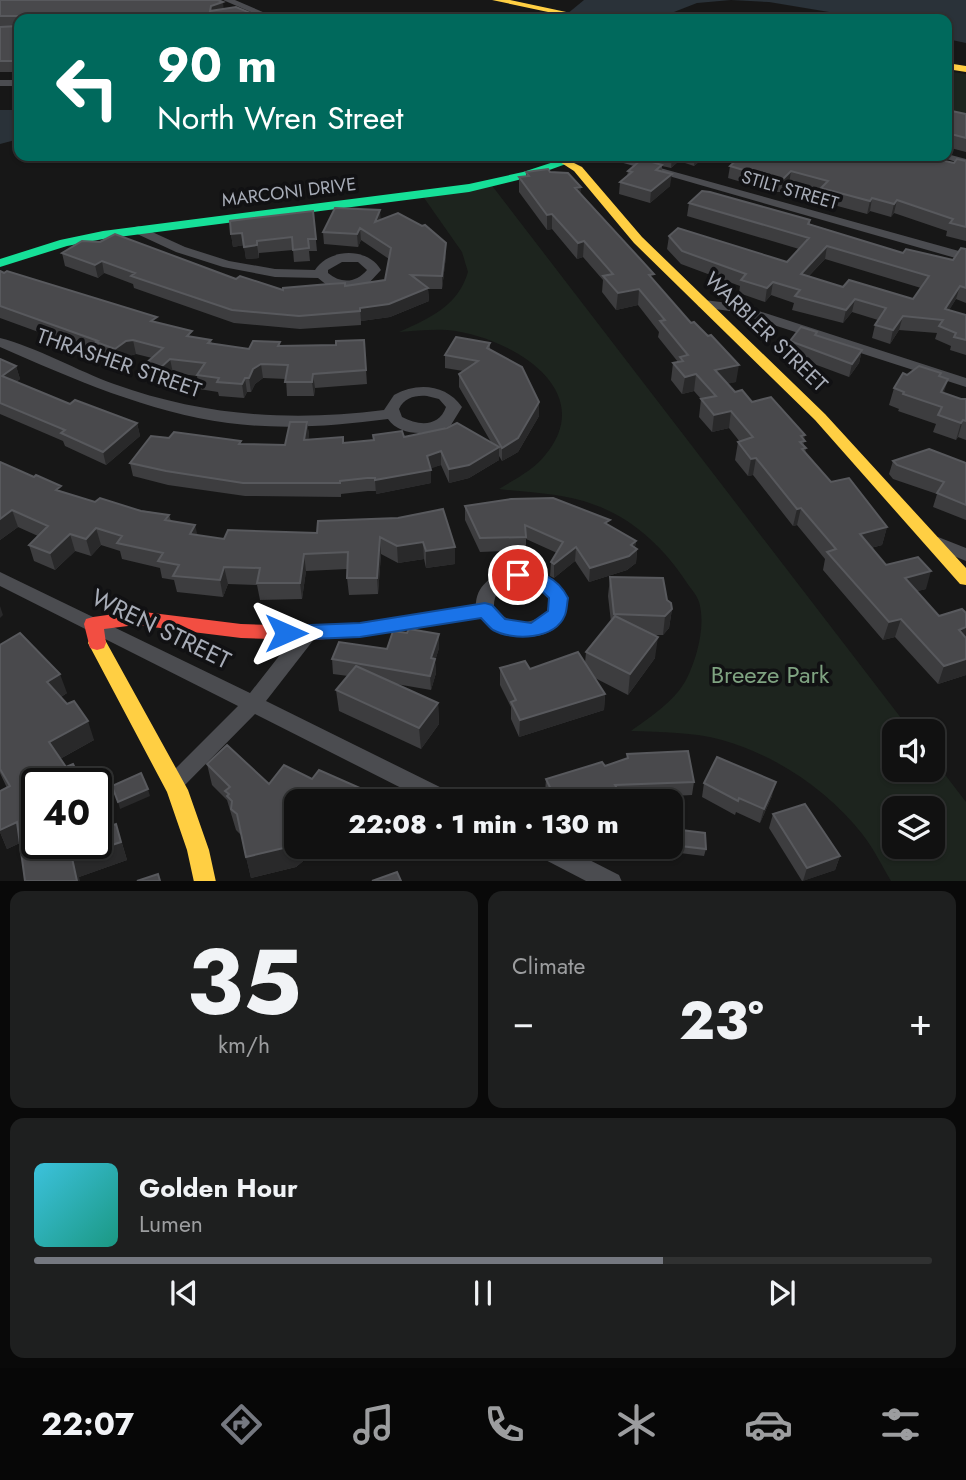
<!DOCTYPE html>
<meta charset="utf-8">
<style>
body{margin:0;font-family:Jost,sans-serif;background:#1e1f1f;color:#f1f3f6;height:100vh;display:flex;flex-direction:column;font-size:26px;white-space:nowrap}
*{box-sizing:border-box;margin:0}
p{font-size:23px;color:#9c9d9f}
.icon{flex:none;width:38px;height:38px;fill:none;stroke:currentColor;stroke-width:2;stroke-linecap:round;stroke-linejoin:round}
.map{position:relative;height:881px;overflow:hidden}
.panel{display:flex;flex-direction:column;gap:10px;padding:10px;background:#090909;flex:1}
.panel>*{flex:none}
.top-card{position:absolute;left:14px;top:14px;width:938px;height:147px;border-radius:14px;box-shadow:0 2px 5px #0004,0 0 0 2px #303131;background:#00695c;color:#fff;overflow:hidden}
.fabs{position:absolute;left:882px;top:719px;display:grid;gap:14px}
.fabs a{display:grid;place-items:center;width:63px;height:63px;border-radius:14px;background:#111;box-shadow:0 2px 5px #0004,0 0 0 2px #303131;font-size:35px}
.speed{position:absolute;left:21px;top:768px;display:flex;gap:14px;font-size:35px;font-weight:700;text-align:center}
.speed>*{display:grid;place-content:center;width:91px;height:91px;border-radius:50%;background:#111;box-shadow:0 2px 5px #0004,0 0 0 2px #303131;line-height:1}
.speed .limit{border:4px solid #111;border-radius:10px;background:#fff;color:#111}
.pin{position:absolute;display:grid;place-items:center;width:60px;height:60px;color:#fff;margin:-30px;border:4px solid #fff;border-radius:50%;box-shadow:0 2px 7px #0007}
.me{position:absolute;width:77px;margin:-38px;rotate:90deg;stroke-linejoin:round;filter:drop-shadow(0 0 5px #0008)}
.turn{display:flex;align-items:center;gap:24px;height:147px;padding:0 28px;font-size:32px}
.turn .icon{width:91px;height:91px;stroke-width:2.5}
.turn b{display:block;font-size:49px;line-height:60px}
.big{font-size:52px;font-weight:800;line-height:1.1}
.panel .widget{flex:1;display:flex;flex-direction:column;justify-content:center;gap:10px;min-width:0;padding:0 24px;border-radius:14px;background:#1e1f1f}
.panel .dial{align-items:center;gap:0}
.dial b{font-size:91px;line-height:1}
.song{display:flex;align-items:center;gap:21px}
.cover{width:84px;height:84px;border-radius:10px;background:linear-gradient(135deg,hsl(190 70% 55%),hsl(170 70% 35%))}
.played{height:7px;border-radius:4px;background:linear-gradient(90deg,#757880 70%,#303131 70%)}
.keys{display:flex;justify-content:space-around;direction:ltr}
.heat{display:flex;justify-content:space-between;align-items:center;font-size:38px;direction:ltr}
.panel .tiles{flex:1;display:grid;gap:10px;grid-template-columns:1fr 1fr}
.widget:last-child{grid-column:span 2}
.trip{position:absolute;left:284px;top:789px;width:399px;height:70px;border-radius:14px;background:#111;box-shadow:0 2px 5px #0004,0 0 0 2px #303131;font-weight:800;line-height:70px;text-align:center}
.menu{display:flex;height:112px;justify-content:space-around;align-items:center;background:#070707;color:#9c9d9f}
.menu .icon{width:49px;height:49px}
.menu .current{color:#757880}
.menu b{font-size:32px;color:#f1f3f6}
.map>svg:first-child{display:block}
</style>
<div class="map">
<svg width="966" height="882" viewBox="0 0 966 882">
<rect width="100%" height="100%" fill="#171717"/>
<g fill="#1d241e" fill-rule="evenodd">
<path d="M947,71L966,74V116L947,112Z"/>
<path d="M490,183L911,731L894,732V770H933V759L966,802V881H891C882,866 874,849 863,835C829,791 776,755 722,740C693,732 661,732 631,731C650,717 674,702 686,680C697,659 706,625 699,602C697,595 691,589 687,583C665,549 634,519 595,505C564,493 531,493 499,489C515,479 534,470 546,454C600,387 505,335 447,330C431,329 415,331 399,332C430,318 458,306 468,272L462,252L422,195ZM894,808H933V847H894Z"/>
</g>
<g fill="#2a3239">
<path d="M584,0H966V43L947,39V19H871L769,2L731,0L697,3L656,19H561Z"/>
<path d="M0,110H19V139L0,144Z"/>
</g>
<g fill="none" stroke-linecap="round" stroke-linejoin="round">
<g fill="#4b4c50" fill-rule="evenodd">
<path d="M223,0H235L279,19H267Z"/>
<rect x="0" y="80" width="19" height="6"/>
<path d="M947,154L966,159V165L937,156H947Z"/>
<path d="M599,156H617L966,253V261Z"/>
<path d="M139,226L185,247L229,261L275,269L315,270C329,248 368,247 381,270L368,284L341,289L328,286L318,278L275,277L223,267L176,252L135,233V227ZM342,262H358L367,270C356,283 341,284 328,273V270Z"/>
<path d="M704,300L737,304L966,378V387L730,311L699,307L697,304L699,301Z"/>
<path d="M0,338C36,347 78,371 114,384C203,416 291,422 384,410L394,395C417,382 446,384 462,407L451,425C433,435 401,438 388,419C335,426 281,430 228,423C148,412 73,379 0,347ZM427,396L439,399L446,407C439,427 419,426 402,417L399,409C404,398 415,395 427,396Z"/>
<path d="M938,537L966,548V561L932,547L929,543L932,539Z"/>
<path d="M518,569C541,571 556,578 568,598C567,603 567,610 565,615C551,649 493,640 476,610C474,583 495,573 518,569ZM518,581L536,585L550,598L547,611C530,627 510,626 494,608C493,592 503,584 518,581Z"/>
<path d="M0,572L250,693L301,628L308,626L315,628L317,633L315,638L266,701L458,796L460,802H429L255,714L182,788L175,791L168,788L164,782L168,776L238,706L0,586Z"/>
<path d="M531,847H564L619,875L622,882H588L534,854Z"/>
</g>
<path fill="#16e098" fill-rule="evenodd" d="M572,156H588L530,177L469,192L103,239L67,246L0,267V259L60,240L103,231L469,184L523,172Z"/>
<g fill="#ffcf43" fill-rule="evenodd">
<path d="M492,0H510L599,19H581Z"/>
<path d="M947,63L966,66V72L947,69Z"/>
<path d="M566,159L582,167L642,237L825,414L966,568V585L960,584L815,420L634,243L574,171L560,162Z"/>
<path d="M97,636L104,638L188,790L209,850L216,882H194L187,850L167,792L88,643L90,638Z"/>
</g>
<path fill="#f24e42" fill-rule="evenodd" d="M485,603L492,605L494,610L492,615L360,637L308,640L241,638L136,625L104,629L106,643L104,648L97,650L90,648L84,624L86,619L93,617L136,611L241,624L308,626L360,623Z"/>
</g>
<g fill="#3d3d3f" fill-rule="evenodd">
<path d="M0,0L224,9L265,19H19V72H0V27L18,26H0Z"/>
<path d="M947,110L966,114V152L947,147Z"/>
<path d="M651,156H706L694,166L679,161L671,168L662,166V171L670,186L650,203L619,194L620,182L627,176L628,171L651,162Z"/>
<path d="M966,161V241L946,236L947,231L894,213L891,217L870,211L867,214L819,201L821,192L789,184L781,192H775L728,178L730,166L954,163Z"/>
<path d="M526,172H550L581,195L653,280L736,382L727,383L735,392L752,402L804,440V446L806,448L805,452L831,482L887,527L882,545L871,548L886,565L926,589L917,591L939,616L966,613V675L938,684L895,637L883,640L823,570L825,559L797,525L793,526L753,475L748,476L735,460L738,442H740L729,428L712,432L699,417L701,399L694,391L682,394L671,380L673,363L678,362L658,337L659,332L638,305L616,310L602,292L603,280L583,257L577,259L552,229L547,230L519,192V177L526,176Z"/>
<path d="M689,203L810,220V224L903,253L953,260L966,249V303L956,299L949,310L966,315V355L950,350L951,346L935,339L937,333L899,330L890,344L872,338L875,325L878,320L852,312L843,323L792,310L794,303L771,295L765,302L739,293L740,286L681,264L667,249L669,236L787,262L799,249L687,216ZM825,259L921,288L913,299L843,287L809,276Z"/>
<path d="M380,210V220L446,243V256L442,289H428L429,301L390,317L361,321V325L300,329L234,323L134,288L133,284L104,273L98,278L65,266L62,253L236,279L283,290L345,286L385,280L389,259L361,240L358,247L324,244L323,232Z"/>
<path d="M313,211L317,251H309L310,261L294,262L293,250L259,253V258L246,259L244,245L233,247L231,234Z"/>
<path d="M0,271L158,323L193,337L211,340L212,344L249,349L280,346L336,345L364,340L367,384L315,388L314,396H287L286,379L263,378L255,384L251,392H247L244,398L219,396L218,392L199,389L197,376L173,373L162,383L147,379L144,365L152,358L136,354L129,356L118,364L99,356V354L0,318Z"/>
<path d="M816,335L862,350L859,363L849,377L787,354L790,341Z"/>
<path d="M490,343V349L539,416L518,452L502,461L499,456V460L469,478L449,483L441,465L430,468L431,483L376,494V491H368L341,494V497L245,496L168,485L133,476L130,463L169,438L242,444L285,445L307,422L309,435L308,439L344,443L404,437L491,442L459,387V374L463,371L445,368V355Z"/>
<path d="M0,359L16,366L20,379L16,382L70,404L137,423L140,436L106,465L65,446L63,441L0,414Z"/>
<path d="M941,373L940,377L944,394L961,399H966V440L958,437L956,440L933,432L936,424L898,411L899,409L889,405L894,388Z"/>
<path d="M893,461L966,463V520L933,507L937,494L893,479L889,474Z"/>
<path d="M0,462L63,492L95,502L169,515L171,521L197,535L224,539L317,533L318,521L455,547V564L426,568L424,559L398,563L381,554L378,594L349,595L347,578V569L306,571L302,599L260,600L257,585L228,584L223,597L177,592L174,580L162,578L160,568L122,559L120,551L101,545L91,556L75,551L55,570L34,561L29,545L38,536L18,527L0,540Z"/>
<path d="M465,506L609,525L636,541L635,547L637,549L636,563L627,570L589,582L575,561L554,578L550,576L551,562L557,553L526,539V550L480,552L465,520Z"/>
<path d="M610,577L667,600L672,609L669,628L663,635H653L655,658L628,695L595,678L605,694L604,710L519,737L511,719V707L500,685V668L530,669L585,663L586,652L611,622L608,596Z"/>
<path d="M0,645L67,693L61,697L94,740L60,759L66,767L81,780L82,784H37V844L122,843L127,860L79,877L20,843L7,849L0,832V791L7,788L0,773Z"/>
<path d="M439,648L435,661L436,673L431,690L396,684L438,703L439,724L421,749L339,711L336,690L348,676L333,674L332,659L387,649Z"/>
<path d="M627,754L694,782L692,795L617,799V802H549L545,793L546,779L605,766L627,759Z"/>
<path d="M207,764L269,784L312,779L378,796L379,802H296L314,852L296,867L251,878L241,835L236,830L227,800L212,785Z"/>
<path d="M704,783L772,796L760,823L736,812L735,815L702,797Z"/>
<path d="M773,814L840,856L835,870L802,881L769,828Z"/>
<path d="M681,830L706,849L704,856L680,853Z"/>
</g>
<g fill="#29292a">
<path d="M223,2L224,12L210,11L211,6Z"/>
<path d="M672,156H679V161L671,168Z"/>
<path d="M695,156H706L694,166Z"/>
<path d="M791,171L789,184L781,192L783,179Z"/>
<path d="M672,174L670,186L650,203L651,191Z"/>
<path d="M581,187L580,202L575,188Z"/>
<path d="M872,198L870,211L867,214L870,201Z"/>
<path d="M897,200L894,213L891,217L894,204Z"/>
<path d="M380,210L381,222H375Z"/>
<path d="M552,214V229L547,230V215Z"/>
<path d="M360,228L361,240L358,247L357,234Z"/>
<path d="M242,233L244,245L233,247L231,234Z"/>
<path d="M584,241L583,257L577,259L578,243Z"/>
<path d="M446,243V256L442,289V276Z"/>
<path d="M257,245L259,258L246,259L244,247Z"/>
<path d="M827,246L825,259L798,287L801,274Z"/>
<path d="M102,261L104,273L98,278L95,265Z"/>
<path d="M773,282L771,295L765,302L767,288Z"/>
<path d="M960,286L956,299L943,320L945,309Z"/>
<path d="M428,288L429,301L390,317L361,321L360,308Z"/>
<path d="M639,289L638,305L616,310L618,293Z"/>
<path d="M855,299L852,312L843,323L846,310Z"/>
<path d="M903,316L899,330L890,344L893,330Z"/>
<path d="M133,340L136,354L129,356L118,364L115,349L126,341Z"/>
<path d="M862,350L859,363L849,377L852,364Z"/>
<path d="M170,359L173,373L162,383L159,369Z"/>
<path d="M261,364L263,378L255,384L251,392L249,378L253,369Z"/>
<path d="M739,365L736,382L713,387L715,370Z"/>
<path d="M16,366L20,379L5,389L2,376Z"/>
<path d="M313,374L315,388L314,396L312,382Z"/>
<path d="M696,374L694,391L682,394L685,377Z"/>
<path d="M245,378L247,392L244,398L242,384Z"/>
<path d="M948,379L943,396L941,392Z"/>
<path d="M539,402V416L518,452L502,461V448Z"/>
<path d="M731,411L729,428L712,432L714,415Z"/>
<path d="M963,420L958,437L956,440L961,423Z"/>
<path d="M307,422L309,435L306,453L304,440Z"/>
<path d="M137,423L140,436L106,465L103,452Z"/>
<path d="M805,435L803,449L806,448L802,466L801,436Z"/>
<path d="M499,447V460L469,478L449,483V469Z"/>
<path d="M441,451V465L427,470V456Z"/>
<path d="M756,458L753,475L748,476L751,459Z"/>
<path d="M431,470V483L376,494L375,480Z"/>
<path d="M801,508L797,525L793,526L797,509Z"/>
<path d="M12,510L18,527L0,540V519Z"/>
<path d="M195,525L199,541L190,534Z"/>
<path d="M887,527L882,545L855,552L860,534Z"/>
<path d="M96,528L101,545L91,556L86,539Z"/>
<path d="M70,534L75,551L55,570L50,553Z"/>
<path d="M380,537L381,554L378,594L377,578Z"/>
<path d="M636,541L634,551L637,549L636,563L627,570L589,582L590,568Z"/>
<path d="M423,542L424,559L398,563L397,546Z"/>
<path d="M455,547V564L426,568V551Z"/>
<path d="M576,547L575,561L554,578V564Z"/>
<path d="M304,554L306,571L302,599L300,583Z"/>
<path d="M224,567L228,584L223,597L220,580Z"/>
<path d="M931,571L926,589L900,596L905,578Z"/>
<path d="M0,606L3,615L0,618Z"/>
<path d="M672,609L669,628L663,635L665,616Z"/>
<path d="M901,619L895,637L883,640L889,622Z"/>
<path d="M966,627V643L959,630Z"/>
<path d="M439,634V648L435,661L436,673L431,690L430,676L431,658Z"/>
<path d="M658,637L655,658L628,695L630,674Z"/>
<path d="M966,659V675L938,684L944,666Z"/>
<path d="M60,674L67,693L54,701L47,682Z"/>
<path d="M605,694L604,710L519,737L520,720Z"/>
<path d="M438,703L439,724L421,749L419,728Z"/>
<path d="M88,721L94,740L56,761L49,742Z"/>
<path d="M81,780L82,784H76L75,782Z"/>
<path d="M776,782L772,796L760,823L764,809Z"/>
<path d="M148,789L150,796L120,809L118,802Z"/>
<path d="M618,790L617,802H583Z"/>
<path d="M17,822L24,841L7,849L0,832V830Z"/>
<path d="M116,824L127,860L79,877L80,881H77L72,858Z"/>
<path d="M296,843V847H313L314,852L296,867L251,878L246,857Z"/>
<path d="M840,856L835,870L803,881L807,868Z"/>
</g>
<g fill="#49494c" stroke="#58595d" stroke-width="2" fill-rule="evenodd">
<path d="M0,0H218L223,2L211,6L210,11L236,7L265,19H19V61H0V27L18,26L19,19L17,16H0Z"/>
<path d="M947,110L966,114V138L947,133Z"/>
<path d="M741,156H921L954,163L957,159L966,161V227L950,223L953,219L897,200L894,204L872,198L870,201L821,188L828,181L791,171L783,179L777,180L730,166Z"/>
<path d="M642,159L662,165L656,170L672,174L651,191L620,182L632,172L628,171Z"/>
<path d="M548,169L550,172L568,173L581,187L575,188L654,274L649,275L691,323L694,322L708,336L711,335L739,365L715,370L735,392L742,390L752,402L771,397L805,435L801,436L805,441L800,442L806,448L802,449L831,482L849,478L887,527L860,534L886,565L918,557L931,571L905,578L939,616L962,609L966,613V627L959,630L966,638V659L944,666L901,619L889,622L827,552L836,549L801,508L797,509L756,458L751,459L738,442L753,437L731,411L714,415L701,399L716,396L696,374L685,377L673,363L683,361L680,357L688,355L660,321L665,320L639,289L618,293L603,276L613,274L584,241L578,243L552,214L547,215L519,177L529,176L526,172Z"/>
<path d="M702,191L710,192L810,220L808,224L903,253L906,249L953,260L961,248L966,249V288L960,286L945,309L966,315V340L954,337L956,333L939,326L943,320L903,316L893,330L875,325L886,308L855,299L846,310L795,296L800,290L773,282L767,288L741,280L746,274L682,251L669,236L678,228L787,262L809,238L689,203ZM827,246L929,276L913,299L849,280L843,287L801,274Z"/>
<path d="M335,208L380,210L375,222L398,213L422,226L425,225L446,243L442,276L411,275L428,288L389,304L360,308V311L299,316L232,310L131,276L135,273L102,261L95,265L62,253L82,241L100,242L115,234L236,279L240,276L283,290V288L329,284L345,283V286L385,280L391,248L360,228L357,234L323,232Z"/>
<path d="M313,211L316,239H308L309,248L293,250L292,237L257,241V245L244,247L242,233L231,234L230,221Z"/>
<path d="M0,271L4,273L7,271L157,317L151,321L192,331L187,336L211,340L208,343L249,349L253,341L280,342L278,346L336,345V341L364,340L366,370L313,374L312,382H285L288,365L261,364L253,369L249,378H245L242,384L217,382L219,378L197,375L205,363L170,359L159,369L144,365L163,348L133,340L126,341L115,349L96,342L98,341L0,306Z"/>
<path d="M801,327L817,332L815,335L862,350L852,364L790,341Z"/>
<path d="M456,337L490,343L487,348L522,367L539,402L518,438L502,448L459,374L478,361L445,355Z"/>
<path d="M0,359L16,366L2,376L70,404L75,400L137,423L103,452L61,433L65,430L0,403Z"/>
<path d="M919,366L941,373L939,376L948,379L941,392L961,399H966V421L963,420L961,423L938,415L942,407L903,394L904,392L894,388L903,373L907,375Z"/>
<path d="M290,422H307L304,440L343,437V443L374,440L373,435L402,431L404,437L447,428L457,423L499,447L469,465L449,469L441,451L427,456L431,470L375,480V478H367L340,481V483H243L166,471L130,463L151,436L169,438L174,432L241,441L239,444L285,445Z"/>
<path d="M929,449L966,463V505L937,493L944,482L897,465L893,461Z"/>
<path d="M0,462L34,477L36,475L61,486L56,490L95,502L100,498L141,511L169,515L165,520L195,525L190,534L224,539L228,530L317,533L318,521L398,518L443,509L455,547L426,551L423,542L397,546L380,537L377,578H347L348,552L304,554L300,583H257L260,568L224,567L220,580L173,576L179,565L158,561L163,553L117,543L122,536L96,528L86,539L70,534L50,553L29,545L48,526L12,510L0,519Z"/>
<path d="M553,498L610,520L605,523L636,541L631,545L637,549L629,556L590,568L576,547L554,564L551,562L563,542L525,525L526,537L480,538L465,506L511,499Z"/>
<path d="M610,577L663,578L667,600L671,603L672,609L665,616L614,614Z"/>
<path d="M615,616L658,637L630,674L586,652Z"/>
<path d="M409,629L439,634L431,658L435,659L430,676L332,659L339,642L387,649L393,631L407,633Z"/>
<path d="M20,633L60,674L47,682L67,704L74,701L88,721L49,742L66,767L73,764L81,780L75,782L76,784H37V844H96V831L116,824L121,842L72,858L77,881H25L17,822L0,830V791L10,786L0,769V645Z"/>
<path d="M578,652L605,694L520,720L511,702L516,700L500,668L525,661L530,669Z"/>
<path d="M356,666L438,703L419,728L336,690Z"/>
<path d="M227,745L269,784L284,765L312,779L319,770L378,796L375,802H296V843L292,846L246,857L237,814L231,809L232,801L227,796L229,794L225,791L230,787L207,764Z"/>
<path d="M688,751L694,782L615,785L618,790L583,802H557L546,779L602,762L605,766L628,758L627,754Z"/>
<path d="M717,757L776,782L764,809L739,798L738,801L704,783Z"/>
<path d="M141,773L148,789L118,802L112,786Z"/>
<path d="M805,804L840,856L807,868L773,814Z"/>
<path d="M681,830L705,833L706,849L681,846Z"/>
<path d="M397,872L401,881H372Z"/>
<path d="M158,874L160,881H137Z"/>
</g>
<path fill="#1a73e8" stroke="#114b97" stroke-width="2" d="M518,569C540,572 557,576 568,598C567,603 567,610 565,615C555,640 513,641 493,630C489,627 485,622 481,618L360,637L286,640L279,638L276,633L279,628L286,626L360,623L485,603L492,605L505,619L531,623L548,611L549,598L534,584L511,580L509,575L511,570Z"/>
<g text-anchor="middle" stroke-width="7" stroke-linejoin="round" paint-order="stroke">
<g font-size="18" fill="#a8adb8" stroke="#111113">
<text transform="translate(790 190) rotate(16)" y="6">STILT STREET</text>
<text transform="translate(289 192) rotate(-7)" y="6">MARCONI DRIVE</text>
</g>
<g font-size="21" fill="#a8adb8" stroke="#111113">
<text transform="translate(766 332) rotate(44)" y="7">WARBLER STREET</text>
<text transform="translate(119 363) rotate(19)" y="7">THRASHER STREET</text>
</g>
<g font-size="24" fill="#a8adb8" stroke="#111113">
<text transform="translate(161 629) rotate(26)" y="8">WREN STREET</text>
</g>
<g font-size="24" fill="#7fa381" stroke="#111113">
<text x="770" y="683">Breeze Park</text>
</g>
</g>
</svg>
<div class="fabs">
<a><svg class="icon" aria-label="sound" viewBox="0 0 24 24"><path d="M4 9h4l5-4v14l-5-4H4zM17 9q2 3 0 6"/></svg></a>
<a><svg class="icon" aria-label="layers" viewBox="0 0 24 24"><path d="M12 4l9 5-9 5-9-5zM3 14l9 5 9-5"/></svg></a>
</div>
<div class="speed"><div class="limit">40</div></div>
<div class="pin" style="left:518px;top:575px;background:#d93025"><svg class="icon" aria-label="arrive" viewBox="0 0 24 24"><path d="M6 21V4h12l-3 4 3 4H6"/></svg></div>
<svg class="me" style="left:286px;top:633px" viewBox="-20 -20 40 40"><path d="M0-17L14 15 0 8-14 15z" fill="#1a73e8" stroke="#fff" stroke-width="4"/></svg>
<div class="trip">22:08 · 1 min · 130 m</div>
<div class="top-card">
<div class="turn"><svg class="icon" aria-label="left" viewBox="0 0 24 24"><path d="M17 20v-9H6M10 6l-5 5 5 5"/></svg><div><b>90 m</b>North Wren Street</div></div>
</div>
</div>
<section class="panel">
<div class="tiles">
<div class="widget dial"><b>35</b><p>km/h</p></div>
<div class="widget"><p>Climate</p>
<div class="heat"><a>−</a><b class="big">23°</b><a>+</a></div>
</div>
<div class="widget">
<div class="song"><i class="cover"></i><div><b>Golden Hour</b><p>Lumen</p></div></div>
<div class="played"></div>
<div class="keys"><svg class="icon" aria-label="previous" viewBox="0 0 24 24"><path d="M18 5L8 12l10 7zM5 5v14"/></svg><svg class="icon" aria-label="pause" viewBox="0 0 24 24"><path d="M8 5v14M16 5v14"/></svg><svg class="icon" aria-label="next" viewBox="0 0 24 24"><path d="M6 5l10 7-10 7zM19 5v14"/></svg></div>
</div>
</div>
</section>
<nav class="menu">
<b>22:07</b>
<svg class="icon current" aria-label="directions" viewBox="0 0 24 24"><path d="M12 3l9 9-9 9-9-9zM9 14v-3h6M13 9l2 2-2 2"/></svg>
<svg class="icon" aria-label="music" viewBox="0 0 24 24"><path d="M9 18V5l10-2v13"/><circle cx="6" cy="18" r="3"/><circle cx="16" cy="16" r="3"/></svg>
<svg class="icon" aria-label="phone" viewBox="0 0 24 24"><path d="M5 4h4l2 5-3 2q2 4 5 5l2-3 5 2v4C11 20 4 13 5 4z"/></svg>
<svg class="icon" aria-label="climate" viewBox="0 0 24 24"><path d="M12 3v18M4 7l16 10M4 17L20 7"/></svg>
<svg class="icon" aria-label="car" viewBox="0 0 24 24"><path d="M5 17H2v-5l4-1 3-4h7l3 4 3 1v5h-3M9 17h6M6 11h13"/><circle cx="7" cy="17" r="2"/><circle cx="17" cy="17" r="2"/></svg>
<svg class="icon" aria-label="filters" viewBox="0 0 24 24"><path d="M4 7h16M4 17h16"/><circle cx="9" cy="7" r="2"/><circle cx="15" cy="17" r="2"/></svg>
</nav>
